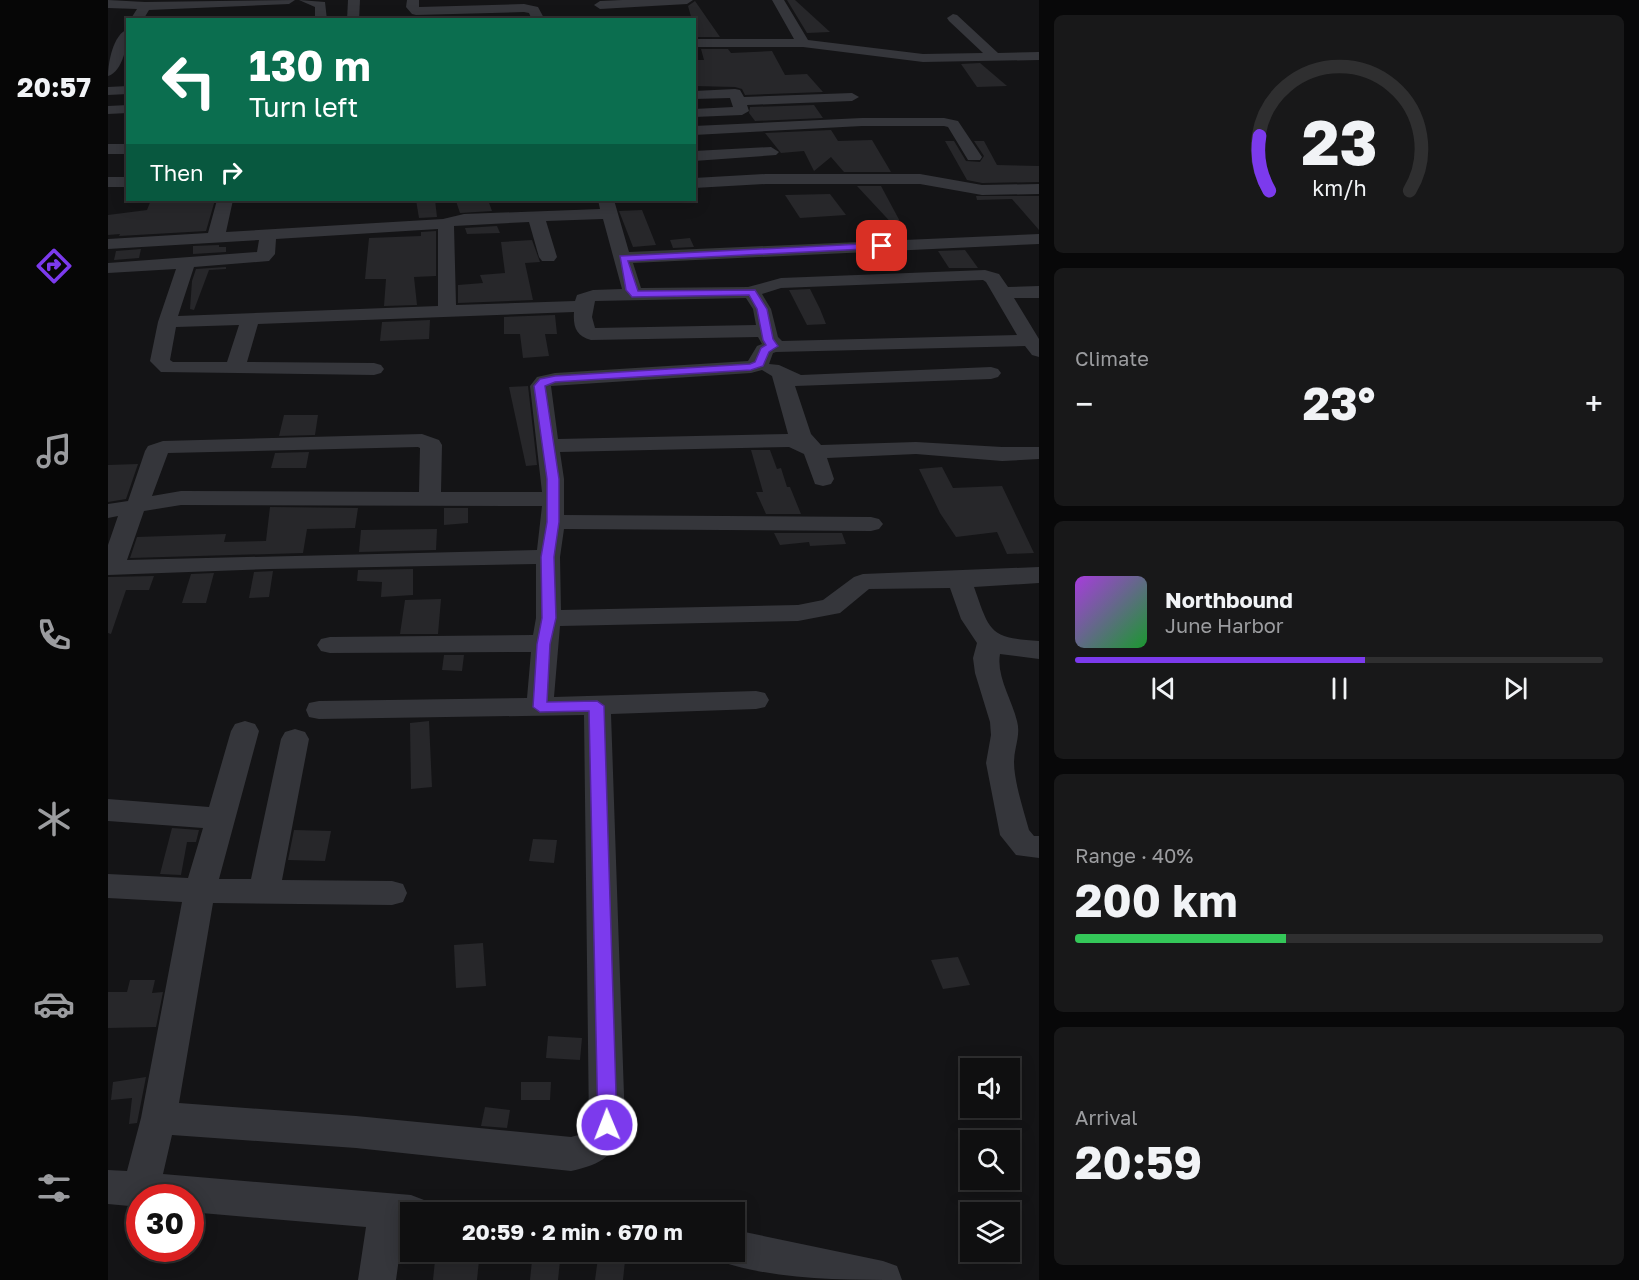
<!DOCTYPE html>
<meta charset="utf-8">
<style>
body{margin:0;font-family:"Golos Text",sans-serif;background:#181819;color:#f1f3f6;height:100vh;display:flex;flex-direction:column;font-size:22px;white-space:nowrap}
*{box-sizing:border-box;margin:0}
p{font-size:20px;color:#9b9c9f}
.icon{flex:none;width:33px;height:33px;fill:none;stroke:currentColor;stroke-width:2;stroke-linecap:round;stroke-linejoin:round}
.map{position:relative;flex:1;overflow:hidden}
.panel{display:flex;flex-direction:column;gap:15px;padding:15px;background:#080809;width:600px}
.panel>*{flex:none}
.guide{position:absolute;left:18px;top:18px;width:570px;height:183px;border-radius:0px;box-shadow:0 3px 15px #0003,0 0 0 2px #2f2f30;background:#0b6e4f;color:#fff;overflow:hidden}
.buttons{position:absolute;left:852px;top:1058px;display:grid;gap:12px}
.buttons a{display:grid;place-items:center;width:60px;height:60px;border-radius:0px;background:#0f0f10;box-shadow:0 3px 15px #0003,0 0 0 2px #2f2f30;font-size:30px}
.speed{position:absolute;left:18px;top:1184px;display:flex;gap:12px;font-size:30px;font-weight:700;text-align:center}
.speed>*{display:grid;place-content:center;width:78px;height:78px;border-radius:50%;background:#0f0f10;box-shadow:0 3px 15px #0003,0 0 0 2px #2f2f30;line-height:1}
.speed .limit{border:9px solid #d22;background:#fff;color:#111}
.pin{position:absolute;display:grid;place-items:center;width:51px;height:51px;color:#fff;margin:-26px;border-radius:12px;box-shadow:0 3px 9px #0006}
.me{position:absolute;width:66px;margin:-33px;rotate:359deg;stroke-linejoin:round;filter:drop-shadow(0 0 4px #0008)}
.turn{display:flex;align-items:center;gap:21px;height:126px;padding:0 24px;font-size:27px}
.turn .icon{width:78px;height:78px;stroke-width:2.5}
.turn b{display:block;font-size:42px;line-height:51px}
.then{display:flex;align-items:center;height:57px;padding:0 24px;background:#0003;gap:12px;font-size:22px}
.big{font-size:45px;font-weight:700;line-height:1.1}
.panel .tile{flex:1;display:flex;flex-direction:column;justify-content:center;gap:9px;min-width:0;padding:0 21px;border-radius:9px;background:#181819}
.panel .dial{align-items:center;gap:0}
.dial svg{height:156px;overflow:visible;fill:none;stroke:#2f2f30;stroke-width:7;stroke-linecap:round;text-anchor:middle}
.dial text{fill:#f1f3f6;stroke:none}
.song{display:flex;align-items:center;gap:18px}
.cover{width:72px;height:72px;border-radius:9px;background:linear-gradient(135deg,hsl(280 70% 55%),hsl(130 70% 35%))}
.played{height:6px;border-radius:3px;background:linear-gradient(90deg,#7c3aed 55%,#2f2f30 55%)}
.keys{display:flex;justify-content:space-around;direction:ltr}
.heat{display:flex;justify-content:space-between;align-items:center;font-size:33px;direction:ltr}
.charge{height:9px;border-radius:4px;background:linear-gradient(90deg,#34c759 40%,#2f2f30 0)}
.trip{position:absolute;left:292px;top:1202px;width:345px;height:60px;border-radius:0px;background:#0f0f10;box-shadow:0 3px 15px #0003,0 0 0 2px #2f2f30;font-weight:700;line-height:60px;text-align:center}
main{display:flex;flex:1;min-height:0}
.menu{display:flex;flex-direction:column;width:108px;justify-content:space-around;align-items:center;background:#060606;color:#9b9c9f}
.menu .icon{width:42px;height:42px}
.menu .current{color:#7c3aed}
.menu b{font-size:27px;color:#f1f3f6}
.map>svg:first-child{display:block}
</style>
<main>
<nav class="menu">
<b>20:57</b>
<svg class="icon current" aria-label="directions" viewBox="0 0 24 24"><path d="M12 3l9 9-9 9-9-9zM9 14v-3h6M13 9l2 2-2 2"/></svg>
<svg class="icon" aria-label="music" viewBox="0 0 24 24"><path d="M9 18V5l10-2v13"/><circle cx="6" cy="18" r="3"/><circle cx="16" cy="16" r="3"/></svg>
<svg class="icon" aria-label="phone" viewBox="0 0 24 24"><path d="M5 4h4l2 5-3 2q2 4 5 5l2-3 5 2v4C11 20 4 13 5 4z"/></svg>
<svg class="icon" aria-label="climate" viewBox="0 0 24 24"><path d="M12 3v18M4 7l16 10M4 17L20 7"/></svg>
<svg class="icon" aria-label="car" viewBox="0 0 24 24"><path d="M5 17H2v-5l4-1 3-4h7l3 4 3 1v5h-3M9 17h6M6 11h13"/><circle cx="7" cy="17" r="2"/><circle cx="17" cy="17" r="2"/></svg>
<svg class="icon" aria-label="filters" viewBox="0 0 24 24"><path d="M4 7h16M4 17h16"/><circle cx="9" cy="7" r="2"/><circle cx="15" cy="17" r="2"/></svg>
</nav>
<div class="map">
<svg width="931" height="1280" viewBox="0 0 931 1280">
<rect width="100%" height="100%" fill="#141416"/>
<g fill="#27272a">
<path d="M679,0H687L722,32L699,33Z"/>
<path d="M587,1L612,37H589L586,20H584L580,6Z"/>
<path d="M593,49H620L623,53L664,51L677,75L699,74L715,92L637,95L634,89L627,87L586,86V60H596Z"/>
<path d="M872,63L899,86L869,87L853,64Z"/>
<path d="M706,105L715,118L647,121L641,113L642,107Z"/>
<path d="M723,130L730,141L764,140L783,172H736L723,157L706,171L696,151L673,153L657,133Z"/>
<path d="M837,141H846L858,161L872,162L876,156L866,141H876L889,165L931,166V182L874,183L859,180Z"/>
<path d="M749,186H773L795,227L790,230Z"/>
<path d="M722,194L738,215L692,218L677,195Z"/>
<path d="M868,196H931V230L904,199L869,200Z"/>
<path d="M43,200H107L98,231L11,236L12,234L0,235V215L39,210Z"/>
<path d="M308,200H327L329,217L311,218Z"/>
<path d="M373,200H380L384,211L352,213L348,201Z"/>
<path d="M534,210L548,245L525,247L511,211Z"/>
<path d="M389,226L392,233L359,234L357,228Z"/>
<path d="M328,231V276L306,277L309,305L276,306L278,279H257L261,238L313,236V232Z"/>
<path d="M582,238L586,247L565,248L562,240Z"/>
<path d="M424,240L432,262L417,263L425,300L350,303V285L375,283L372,275L397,273L393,242Z"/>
<path d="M111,245V247H118V252L85,254V246Z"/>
<path d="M33,249L31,258L6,260L8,251Z"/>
<path d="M857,250L870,268H841L830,251Z"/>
<path d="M118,267V269L101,270L86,310L82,309L84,281L88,269Z"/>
<path d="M702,289L712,309L718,324L699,325L681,290Z"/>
<path d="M447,315L449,334H437L441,356L415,358L412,334H396V317Z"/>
<path d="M322,320L321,339L272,341L274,322Z"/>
<path d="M420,386L429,465L418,466L401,387Z"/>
<path d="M176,415H210L207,435L171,436Z"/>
<path d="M643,450H662L669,469L673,468L679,487H682L693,514H658L648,492H655Z"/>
<path d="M201,452L198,468H163L167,453Z"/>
<path d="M30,464L18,499L0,502V465Z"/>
<path d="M834,467L845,488L894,486L926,553L899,554L889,532L848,537L832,513L811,469Z"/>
<path d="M162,507L250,508L247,528L199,529L195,553L22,558L29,537L118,534L116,542L158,541Z"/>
<path d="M336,508H360V523L336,525Z"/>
<path d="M329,529L328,550L251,552L253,530Z"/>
<path d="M666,533H734L738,544L702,546L701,542L672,545Z"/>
<path d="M305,569V595L273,597L274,582L249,581L250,570Z"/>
<path d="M165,571L161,597L141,598L146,572Z"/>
<path d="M106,573L98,603H74L83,574Z"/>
<path d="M46,576L41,590H18L3,634L0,633V577Z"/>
<path d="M333,599L330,634H292L297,600Z"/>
<path d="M336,655H356L354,671L334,670Z"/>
<path d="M321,721L324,787L303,789L302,723Z"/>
<path d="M64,828L91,830L88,842H79L73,875L52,874Z"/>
<path d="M186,830L223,831L217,861L180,860Z"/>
<path d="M425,839L449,840L446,863L421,861Z"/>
<path d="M375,943L378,986L348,988L346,945Z"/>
<path d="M850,957L862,985L835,989L823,960Z"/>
<path d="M22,980H47L44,993L55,992L48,1027L0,1028V992H19Z"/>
<path d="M440,1036L474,1038L472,1060L438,1058Z"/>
<path d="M38,1077L29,1123L21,1124L24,1098L3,1100L5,1082Z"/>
<path d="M413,1082H443L442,1100H413Z"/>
<path d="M377,1107L402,1110L399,1128L373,1126Z"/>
<path d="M328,1251H372L369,1280H325Z"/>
<path d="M425,1251H453L450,1280H422Z"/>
<path d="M490,1258L517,1261L515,1280H487Z"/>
</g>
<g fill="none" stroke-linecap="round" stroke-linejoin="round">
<g fill="#35363b" fill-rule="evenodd">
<path d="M0,0L37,2L187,0L181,4L41,10L35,20H22L29,9L0,8Z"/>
<path d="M191,0L217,2L219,20H207V7Z"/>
<path d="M240,0H252L251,20H239Z"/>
<path d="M299,0H311V7L416,4L430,7L437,20H424L421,13L416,12L308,15L304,14L298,7Z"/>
<path d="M514,0H585L579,4L492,9L486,5L492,1Z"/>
<path d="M664,0H676L700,40L815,54L875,53L841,21L839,18L845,14L849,15L890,53L931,52V60L815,62L695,47H586V39H686Z"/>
<path d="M20,29C20,42 15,72 0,76C0,63 5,34 20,29Z"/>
<path d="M20,86V94L0,95V87Z"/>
<path d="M627,89L632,90L636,97L744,93L751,97L744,101L639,105L641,111L634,115L586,117V109L625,107L622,98L586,99V91Z"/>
<path d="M20,105V113L0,114V106Z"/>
<path d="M754,118H836L850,121L874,157L872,160H860L840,127L836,126H754L586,135V126Z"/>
<rect x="0" y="144" width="20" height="10"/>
<path d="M663,147L671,152L668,155L586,161V151Z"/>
<path d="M658,174H812L874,185L931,184V194L874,195L812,184H658L586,188V178Z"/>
<rect x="0" y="177" width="20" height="10"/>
<path d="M109,200H125L118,232L335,219L356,214L492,209L490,200H506L521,252L931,234V244L525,263L533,288L640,287L673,278L877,270L891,274L900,287L931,286V298H906L931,339V357L924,355L917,346L668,352L665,353L661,364L671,365L693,375L883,367L890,369L893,373L890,377L883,379L687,386L703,434L713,445L808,442L894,447H931V459L894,461L808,454L719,458L726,479L723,484L715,486L707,484L696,454L681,447L452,452L456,479V515L763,517L771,519L775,524L771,529L763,531L456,529L452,557L453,610L690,605L715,600L746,577L755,574L931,567V583L866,587C882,632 881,638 931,641V659L892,654C888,676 904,700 909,721C913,735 906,748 906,762C906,782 916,811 921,830L926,836H931V858L908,855L892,835L878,763L883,735L882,722L867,673L865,658L869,643L853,619L842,588L761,589L732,613L690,621L452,626L446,697L648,691L657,693L661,700L657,707L648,709L503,714L517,1125C506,1156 495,1164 463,1171L248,1148L64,1135L55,1174L303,1195L316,1200L321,1212H303V1231L295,1230L288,1280H250L258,1227L82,1212V1197H32V1207L0,1204V1170L19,1171L33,1118L74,902L0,898V874L80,878L95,828L0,821V799L101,807L123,731L127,724L137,721L147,724L151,731L111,879H143L173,739L177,732L187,729L197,732L201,739L174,880L284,881L295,884L299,893L295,902L284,905L105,903L71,1103L248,1116L463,1137L474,1134L481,1125L476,715L211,719L201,717L198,710L201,703L211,701L419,698L423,652L222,653L213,651L209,645L213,639L222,637L425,635L428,618V564L162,569L0,575V545L10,516L0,518V504L20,501L37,451L40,446L55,441L314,434L331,440L334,445L333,492H434L422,386L429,377L447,373L640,361L649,346L654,344L650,337L483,340C468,336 465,327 466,312L150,324L139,362L266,363L273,365L276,369L273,373L266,375L53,372L42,361L50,322L68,269L0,273V263L149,252L151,240L0,249V239L100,233ZM495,219L514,289L485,290L469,295L467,301L348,305L346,226L421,222L431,257L434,261H446L449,257L438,221ZM330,229V306L70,316L86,267L161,261L167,254L168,239ZM875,280L878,282L909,335L674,341L670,337L663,309L654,294L673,288ZM638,298L645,309L648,325L487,328L484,317L487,301ZM131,325L119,362H65L62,360L68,327ZM654,370L664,376L680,434L450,439L443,386L643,373ZM310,447L312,448L311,492L73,491L44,496L60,453ZM73,505L434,506L429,550L19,560L36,511Z"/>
<path d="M627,1230L775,1261L789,1266L794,1280C734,1280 670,1280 614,1262L609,1251H627Z"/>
</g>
</g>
<path fill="#7c3aed" stroke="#51269a" stroke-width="1.5" d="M774,243L779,246L777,248L520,261L530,291L647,290L659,309L665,339L670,346L661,352L655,366L643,370L447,382L437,386L451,479V522L446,557L448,618L442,644L439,702L489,701L496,706L509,1125L506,1131L499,1133L492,1131L490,1125L481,711L432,712L425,707L429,644L434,618L433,557L439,522V479L426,386L432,379L447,376L642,364L647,362L653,348L658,345L655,340L649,309L641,295L524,297L518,290L512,256Z"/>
</svg>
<div class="buttons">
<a><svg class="icon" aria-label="sound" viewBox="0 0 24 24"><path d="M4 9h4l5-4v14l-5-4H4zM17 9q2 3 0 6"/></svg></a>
<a><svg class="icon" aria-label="search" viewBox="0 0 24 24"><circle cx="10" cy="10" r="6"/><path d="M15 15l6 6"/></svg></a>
<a><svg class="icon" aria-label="layers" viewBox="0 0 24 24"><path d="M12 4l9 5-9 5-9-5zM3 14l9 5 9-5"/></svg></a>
</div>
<div class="speed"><div class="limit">30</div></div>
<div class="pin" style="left:774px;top:246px;background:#d93025"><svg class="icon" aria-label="arrive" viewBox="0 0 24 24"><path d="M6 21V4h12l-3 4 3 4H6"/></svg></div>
<svg class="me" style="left:499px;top:1125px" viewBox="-20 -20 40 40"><circle r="17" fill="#7c3aed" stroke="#fff" stroke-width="3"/><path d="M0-11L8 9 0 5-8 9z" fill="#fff"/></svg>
<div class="trip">20:59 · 2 min · 670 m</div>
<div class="guide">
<div class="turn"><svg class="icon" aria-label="left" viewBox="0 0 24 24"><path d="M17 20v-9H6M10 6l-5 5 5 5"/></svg><div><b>130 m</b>Turn left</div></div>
<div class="then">Then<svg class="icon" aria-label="right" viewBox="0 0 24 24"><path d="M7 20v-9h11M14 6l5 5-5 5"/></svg></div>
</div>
</div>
<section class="panel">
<div class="tile dial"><svg viewBox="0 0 100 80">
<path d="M14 69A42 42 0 1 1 86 69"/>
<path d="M14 69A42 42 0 0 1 9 41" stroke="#7c3aed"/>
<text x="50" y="56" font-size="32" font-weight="700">23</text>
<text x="50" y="72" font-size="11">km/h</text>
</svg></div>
<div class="tile"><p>Climate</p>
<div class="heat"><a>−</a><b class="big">23°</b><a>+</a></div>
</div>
<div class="tile">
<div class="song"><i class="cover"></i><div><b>Northbound</b><p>June Harbor</p></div></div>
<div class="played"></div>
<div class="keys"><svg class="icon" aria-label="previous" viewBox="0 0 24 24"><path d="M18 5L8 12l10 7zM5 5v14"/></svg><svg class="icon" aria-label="pause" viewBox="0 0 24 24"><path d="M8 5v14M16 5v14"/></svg><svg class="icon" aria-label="next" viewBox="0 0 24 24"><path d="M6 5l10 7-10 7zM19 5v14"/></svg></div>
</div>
<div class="tile"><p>Range · 40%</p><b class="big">200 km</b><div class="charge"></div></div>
<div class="tile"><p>Arrival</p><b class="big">20:59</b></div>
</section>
</main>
